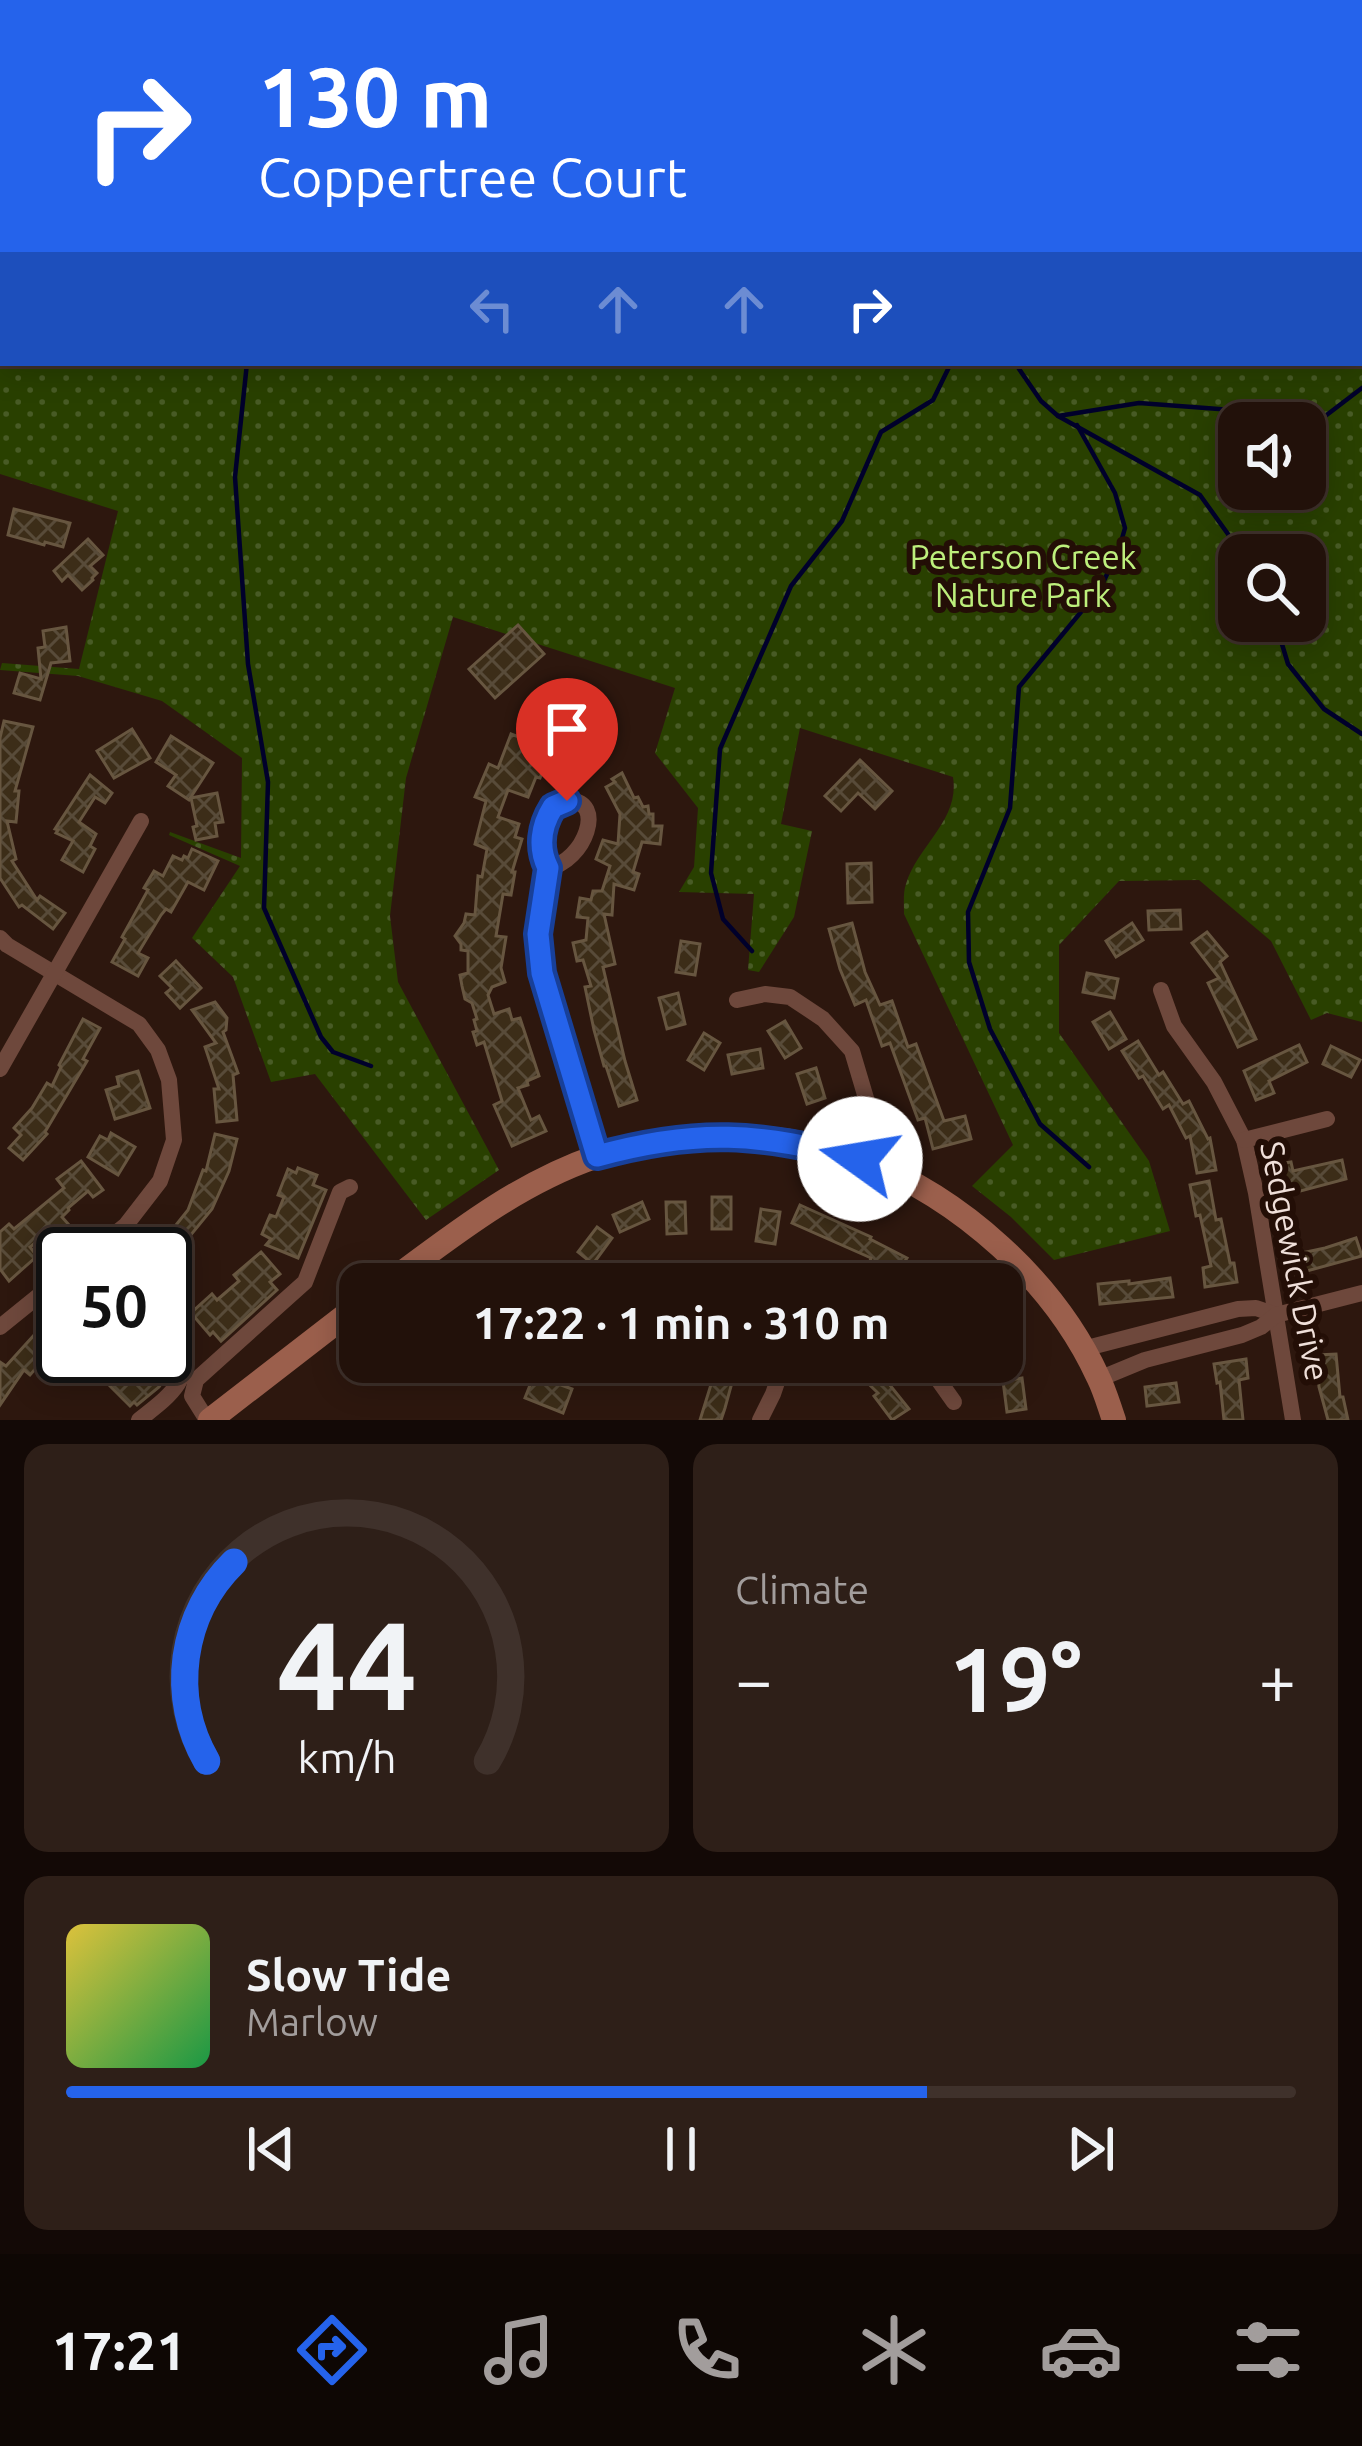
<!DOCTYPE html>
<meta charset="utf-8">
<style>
body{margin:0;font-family:Ubuntu,sans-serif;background:#2e1f18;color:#f1f3f6;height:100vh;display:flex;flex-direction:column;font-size:45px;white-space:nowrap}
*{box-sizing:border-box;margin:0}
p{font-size:39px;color:#a29d9c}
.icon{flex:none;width:66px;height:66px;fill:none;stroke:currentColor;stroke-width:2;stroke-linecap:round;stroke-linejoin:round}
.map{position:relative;height:1420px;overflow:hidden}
.side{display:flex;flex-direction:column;gap:24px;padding:24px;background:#130906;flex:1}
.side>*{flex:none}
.hud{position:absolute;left:0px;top:0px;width:1362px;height:366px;box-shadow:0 6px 30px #0003,0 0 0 3px #3f312b;background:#2563eb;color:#fff;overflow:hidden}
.buttons{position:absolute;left:1218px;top:402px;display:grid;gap:24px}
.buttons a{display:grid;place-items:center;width:108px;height:108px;border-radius:24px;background:#22110a;box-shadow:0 6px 30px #0003,0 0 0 3px #3f312b;font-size:60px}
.speed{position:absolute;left:36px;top:1227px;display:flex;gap:24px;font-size:60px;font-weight:700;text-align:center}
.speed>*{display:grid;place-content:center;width:156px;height:156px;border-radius:50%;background:#22110a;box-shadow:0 6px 30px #0003,0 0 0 3px #3f312b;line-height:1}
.speed .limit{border:6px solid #111;border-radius:18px;background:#fff;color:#111}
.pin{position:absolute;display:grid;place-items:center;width:102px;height:102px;color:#fff;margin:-123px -51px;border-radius:50% 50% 50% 0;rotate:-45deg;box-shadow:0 0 12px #0007}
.pin .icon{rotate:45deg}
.me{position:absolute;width:132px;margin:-66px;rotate:283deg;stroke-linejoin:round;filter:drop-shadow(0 0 9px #0008)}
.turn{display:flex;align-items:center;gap:42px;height:252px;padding:0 60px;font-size:54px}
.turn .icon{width:156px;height:156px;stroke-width:2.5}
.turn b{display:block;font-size:84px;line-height:102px}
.lanes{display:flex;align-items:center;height:114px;padding:0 60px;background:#0003;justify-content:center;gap:60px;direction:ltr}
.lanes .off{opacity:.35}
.big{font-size:90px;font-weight:600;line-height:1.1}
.side .card{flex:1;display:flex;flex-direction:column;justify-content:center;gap:18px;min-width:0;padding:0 42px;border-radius:24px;background:#2e1f18}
.side .dial{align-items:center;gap:0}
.dial svg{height:312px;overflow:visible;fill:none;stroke:#3f312b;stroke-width:7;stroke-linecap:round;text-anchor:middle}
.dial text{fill:#f1f3f6;stroke:none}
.song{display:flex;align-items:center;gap:36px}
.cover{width:144px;height:144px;border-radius:18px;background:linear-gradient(135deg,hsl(50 70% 55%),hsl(140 70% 35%))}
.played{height:12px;border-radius:6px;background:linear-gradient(90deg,#2563eb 70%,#3f312b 70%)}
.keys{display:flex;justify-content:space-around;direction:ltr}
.heat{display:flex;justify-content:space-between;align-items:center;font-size:66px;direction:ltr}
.side .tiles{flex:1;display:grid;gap:24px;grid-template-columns:1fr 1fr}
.card:last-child{grid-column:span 2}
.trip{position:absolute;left:339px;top:1263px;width:684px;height:120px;border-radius:24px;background:#22110a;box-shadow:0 6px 30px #0003,0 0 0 3px #3f312b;font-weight:600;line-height:120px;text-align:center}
.dock{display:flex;height:192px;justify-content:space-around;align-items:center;background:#0e0704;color:#a29d9c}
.dock .icon{width:84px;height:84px}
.dock .current{color:#2563eb}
.dock b{font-size:54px;color:#f1f3f6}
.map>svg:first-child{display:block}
</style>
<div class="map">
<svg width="1362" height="1420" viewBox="0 0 1362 1420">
<defs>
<pattern id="park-dots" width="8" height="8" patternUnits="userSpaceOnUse" patternTransform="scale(3)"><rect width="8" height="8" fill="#294000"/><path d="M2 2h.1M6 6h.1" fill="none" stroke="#485b25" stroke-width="1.8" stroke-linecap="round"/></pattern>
<pattern id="building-cross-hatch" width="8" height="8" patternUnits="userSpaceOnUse" patternTransform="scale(3)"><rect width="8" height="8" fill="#3c2d18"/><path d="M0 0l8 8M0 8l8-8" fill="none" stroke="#584b39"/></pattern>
</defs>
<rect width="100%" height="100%" fill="#2d170e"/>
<path fill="url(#park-dots)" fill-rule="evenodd" d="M0,0H1362V1022L1327,1013L1311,1020L1271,941L1199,880L1119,881L1059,945V1033L1149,1161L1170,1231L1054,1260L1011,1217L972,1186L1013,1145L904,914C904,904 903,892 906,884C918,845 960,820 953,777L800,728L781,824L812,831L794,917L759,972L748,970L754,894L679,892L694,867L698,808L655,753L675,688L453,617L406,778L390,916L398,982L499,1170L426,1220L315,1074L271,1082L233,977L192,938L240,866L169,835L170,832L241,858L242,758L162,701L78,676L0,670L2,663L79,669L118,511L0,474ZM3,3H1359V363H3ZM1239,423H1305V489H1239ZM1239,555H1305V621H1239Z"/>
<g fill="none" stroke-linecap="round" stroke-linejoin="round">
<g stroke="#00002b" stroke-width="4.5">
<path d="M357,0L358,3"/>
<path d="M390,0L396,3"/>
<path d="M896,3L902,0"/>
<path d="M247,363L235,477L248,664L268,782L264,908L321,1037L333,1052L371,1066"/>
<path d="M1015,363L1041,401L1058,416L1200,495L1243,555"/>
<path d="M1058,416L1139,403L1324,417L1362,388"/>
<path d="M1077,425L1115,493L1125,528L1119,549L1100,589L1019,687L1010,808L968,912L969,962L990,1029L1040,1124L1089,1167"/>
<path d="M1275,621L1288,664L1324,709L1362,734"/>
<path d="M752,951L723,919L711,873L720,749L791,586L842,521L881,432L933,400L951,363"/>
</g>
</g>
<g fill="url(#building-cross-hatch)" stroke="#675640" stroke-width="3">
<path d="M14,509L70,523L63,547L45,542L44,545L8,535Z"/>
<path d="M88,539L103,555L90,566L97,573L92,578L93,580L82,590L68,575L62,581L54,571Z"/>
<path d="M518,625L544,654L495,698L469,669Z"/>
<path d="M66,627L70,661L51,663L40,700L14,693L20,673L41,679L38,648L45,647L43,631Z"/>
<path d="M4,721L33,727L15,791H19L16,822L7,821L16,859L12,861L37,900L40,896L65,913L53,929L22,905L19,907L0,878V738Z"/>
<path d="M132,729L150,758L114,778L97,751Z"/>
<path d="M511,734L543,746L540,755L548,757L540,778L536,777L528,797L508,790L498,817L519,824L515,837L522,839L512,872H515L511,895L503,894L496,936L506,937L501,968L505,982L492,987L488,995L494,1014L509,1009L512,1020L520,1018L539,1076L527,1081L528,1085L518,1088L531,1120L539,1116L546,1131L512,1146L494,1105L502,1101L484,1042L477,1045L473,1032L477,1031L474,1020L477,1019L472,1003L465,999L462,986L460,975L468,973V951L461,950V944L455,936L464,923L466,914L475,915L478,876L482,877L487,849L475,844L486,801L475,797L489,764L498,768Z"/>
<path d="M171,736L213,763L189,800L168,786L176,775L156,762Z"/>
<path d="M860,760L892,791L875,809L858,793L841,811L825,796Z"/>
<path d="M622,773L634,798L638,797L643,807L648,806L649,814H653V826H662L660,844L642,842L633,872L639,874L634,890L614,884L612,915L604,914L615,964L603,967L625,1061L637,1100L619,1106L606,1066H604L594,1030L585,987L591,986L583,960L577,961L573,943L586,940L588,918L577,917L580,898L591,900L593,891H602L610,866L596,859L603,840L618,844L620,814L606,787L615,782L612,779Z"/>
<path d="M90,775L112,793L105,803L95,797L79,822L96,834L90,846L95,849L83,872L62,860L73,841L56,833L58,830L55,829Z"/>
<path d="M217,793L223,822L215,823L217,836L196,840L193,827L197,826L191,798Z"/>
<path d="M192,849L218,861L204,890L188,882L171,912L166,909L161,915L138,953L148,958L138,976L112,962L125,939L122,937L148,890L144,888L154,871L163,876L173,856L182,860L184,856L188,858Z"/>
<path d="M871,863L872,902L848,903L847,864Z"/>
<path d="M1180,910L1181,929L1149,930L1148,911Z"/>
<path d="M852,923L865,972L880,1005L892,1001L908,1047L916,1044L944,1121L965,1116L971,1139L933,1149L925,1118L918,1120L890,1043L882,1046L866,1000L855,1005L840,969L829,929Z"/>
<path d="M1132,923L1143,940L1116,957L1106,941Z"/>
<path d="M1207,932L1227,956L1220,962L1256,1039L1238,1047L1208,983L1219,978L1192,943Z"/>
<path d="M681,941L700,944L695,975L676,972Z"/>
<path d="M176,961L201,988L180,1008L166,993L172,988L160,976Z"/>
<path d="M1087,973L1118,979L1114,998L1083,992Z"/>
<path d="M678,993L685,1024L667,1029L659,998Z"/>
<path d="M215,1002L227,1018L226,1030L223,1032L238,1073L233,1075L237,1120L217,1122L214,1089H219L205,1047L216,1043L192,1010Z"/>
<path d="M1110,1012L1126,1039L1109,1049L1093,1022Z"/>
<path d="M83,1019L100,1028L83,1059L87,1061L45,1132L47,1134L23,1160L9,1148L21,1135L14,1128L32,1108L47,1083L52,1086L61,1067L59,1065Z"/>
<path d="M785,1021L801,1048L785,1058L768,1031Z"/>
<path d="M704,1033L720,1043L704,1070L688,1060Z"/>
<path d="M1138,1041L1159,1075L1163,1072L1183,1104L1189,1101L1208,1139L1210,1138L1216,1170L1197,1173L1190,1136L1186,1138L1169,1105L1163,1109L1143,1076L1139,1078L1122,1051Z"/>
<path d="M1299,1045L1307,1062L1269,1081L1274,1093L1256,1100L1244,1071Z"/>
<path d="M1331,1046L1360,1060L1351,1077L1323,1064Z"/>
<path d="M760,1049L763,1068L732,1074L728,1055Z"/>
<path d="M816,1068L825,1098L807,1104L797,1074Z"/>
<path d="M138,1071L150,1108L115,1119L106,1090L119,1086L117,1077Z"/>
<path d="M111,1133L135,1147L118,1175L88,1157L100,1136L108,1140Z"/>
<path d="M215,1134L237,1139L229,1171L212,1209L181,1247L171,1254H138L160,1235L164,1240L188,1210L203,1170L206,1171Z"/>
<path d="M1342,1160L1346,1179L1278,1197L1272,1165L1291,1162L1293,1171Z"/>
<path d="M81,1161L103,1190L93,1197L88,1191L68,1208L69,1210L62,1217L70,1226L54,1239L49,1232L30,1247L37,1256L9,1281L0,1269V1232L9,1224L14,1229L64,1188L57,1179Z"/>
<path d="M298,1168L317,1175L313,1185L326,1190L298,1258L266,1245L271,1239L262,1234L270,1215L276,1217L284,1197L278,1195L288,1169L296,1173Z"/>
<path d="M1209,1181L1216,1220L1221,1219L1230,1263H1234L1237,1282L1205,1287L1203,1268L1211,1266L1200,1215L1196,1216L1190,1185Z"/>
<rect x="712" y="1197" width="19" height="32"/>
<path d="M642,1202L649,1219L620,1232L613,1215Z"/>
<path d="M666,1202H685L686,1233L667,1234Z"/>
<path d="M800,1205L871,1237L870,1239L907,1258L905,1261L928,1284H915L870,1261L871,1258L792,1223Z"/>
<path d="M761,1209L780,1212L775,1244L756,1241Z"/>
<path d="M597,1227L612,1238L593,1264L578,1252Z"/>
<path d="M1356,1238L1362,1256L1292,1275L1288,1256L1325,1248Z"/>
<path d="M261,1252L280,1274L270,1282L277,1290L221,1341L213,1332L210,1335L191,1313L212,1294L217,1300L239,1281L234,1275Z"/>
<path d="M1170,1278L1173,1297L1100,1304L1098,1284L1129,1281V1284Z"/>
<path d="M63,1312V1337L30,1375L24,1370L0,1405V1362L6,1366L36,1333L39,1336Z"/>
<path d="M1336,1354L1340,1397H1343L1348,1420H1328L1319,1387L1317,1355Z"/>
<path d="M138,1356H173L172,1361L164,1370L168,1374L159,1387L137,1405L134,1402L130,1406L110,1386Z"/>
<path d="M1246,1359L1248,1378L1239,1380L1243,1420H1224L1220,1382L1217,1383L1214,1364Z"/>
<path d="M718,1362L736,1368L725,1408L721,1420H700Z"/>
<path d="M846,1362H873L887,1376L885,1379L909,1409L892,1420L874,1396L878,1393Z"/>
<path d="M534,1375L572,1389L563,1413L525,1398Z"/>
<path d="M1022,1378L1026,1409L1007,1412L1003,1381Z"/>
<path d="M1176,1383L1179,1402L1147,1406L1145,1387Z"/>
</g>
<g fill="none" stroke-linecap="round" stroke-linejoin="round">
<g stroke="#6e483c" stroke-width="16">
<path d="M548,868C585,862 607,799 568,801C562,801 556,804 552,808C542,819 540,839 542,852C543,858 547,864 548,870C549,880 542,895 541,906C534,957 550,1002 565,1050C576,1085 587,1120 597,1156"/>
<path d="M0,938L7,945L139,1024L158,1050L169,1080L174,1140L160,1181L126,1225L90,1254"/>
<path d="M1161,990L1174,1026L1214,1082L1244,1140L1256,1193L1293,1420"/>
<path d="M737,1000L765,994L790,997L823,1019L852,1051L871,1115L860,1159"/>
<path d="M0,1069L141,821"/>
<path d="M1244,1140L1327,1119"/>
<path d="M638,1284C687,1279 734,1272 782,1284"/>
<path d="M0,1327L63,1276"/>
<path d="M1083,1349L1238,1309L1256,1308L1276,1315"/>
<path d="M921,1362L932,1371L954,1402"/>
<path d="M1099,1379L1145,1360L1242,1335L1261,1327L1276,1315L1362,1293"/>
<path d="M139,1420C168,1397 193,1381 184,1340"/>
<path d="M207,1420L192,1396L196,1380L305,1282L340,1192L350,1187"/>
<path d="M760,1420L773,1394L784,1362"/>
</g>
<g stroke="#9b5f4c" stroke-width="24">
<path d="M387,1284C453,1235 517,1184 595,1157C676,1129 782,1129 863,1160C961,1198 1054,1281 1098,1377C1105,1391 1109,1406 1114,1420"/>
<path d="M210,1420L360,1304"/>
</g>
</g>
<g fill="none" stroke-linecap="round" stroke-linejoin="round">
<g stroke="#184099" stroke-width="30">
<path id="route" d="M567,801L553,807C541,826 538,848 548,868L538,934L542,973L597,1156C699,1128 758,1133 860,1159"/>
</g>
<use href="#route" stroke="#2563eb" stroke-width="21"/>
</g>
<g text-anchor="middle" stroke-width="12" stroke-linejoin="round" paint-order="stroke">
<g font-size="33" fill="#bdef7c" stroke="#230e06">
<text x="1023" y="569">Peterson Creek<tspan x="1023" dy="38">Nature Park</tspan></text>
</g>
<g font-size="33" fill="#efdfd9" stroke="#230e06">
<text transform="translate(1295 1261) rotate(79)" y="12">Sedgewick Drive</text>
</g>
</g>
</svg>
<div class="buttons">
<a><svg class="icon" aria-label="sound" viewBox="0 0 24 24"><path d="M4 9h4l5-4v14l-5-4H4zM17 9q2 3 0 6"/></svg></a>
<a><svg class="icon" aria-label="search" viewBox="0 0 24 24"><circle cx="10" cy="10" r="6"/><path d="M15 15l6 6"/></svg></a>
</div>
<div class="speed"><div class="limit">50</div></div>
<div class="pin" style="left:567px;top:801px;background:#d93025"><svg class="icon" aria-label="arrive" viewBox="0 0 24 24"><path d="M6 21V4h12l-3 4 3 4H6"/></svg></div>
<svg class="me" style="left:860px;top:1159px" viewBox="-20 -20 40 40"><circle r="19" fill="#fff"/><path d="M0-13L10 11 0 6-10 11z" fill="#2563eb"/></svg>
<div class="trip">17:22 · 1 min · 310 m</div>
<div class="hud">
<div class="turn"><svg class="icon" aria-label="right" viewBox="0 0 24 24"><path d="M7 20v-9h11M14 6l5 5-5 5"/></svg><div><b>130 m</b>Coppertree Court</div></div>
<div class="lanes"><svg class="icon off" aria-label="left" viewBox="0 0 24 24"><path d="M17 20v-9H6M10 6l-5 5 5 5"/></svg><svg class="icon off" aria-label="ahead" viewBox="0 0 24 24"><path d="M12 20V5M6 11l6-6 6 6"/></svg><svg class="icon off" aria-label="ahead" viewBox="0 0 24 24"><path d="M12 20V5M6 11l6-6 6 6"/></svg><svg class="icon" aria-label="right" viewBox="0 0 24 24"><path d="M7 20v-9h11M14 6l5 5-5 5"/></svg></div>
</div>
</div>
<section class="side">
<div class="tiles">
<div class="card dial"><svg viewBox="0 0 100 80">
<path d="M14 69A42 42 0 1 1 86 69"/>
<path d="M14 69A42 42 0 0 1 21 18" stroke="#2563eb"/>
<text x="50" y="56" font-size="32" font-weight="700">44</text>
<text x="50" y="72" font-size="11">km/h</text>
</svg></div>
<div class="card"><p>Climate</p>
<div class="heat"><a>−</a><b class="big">19°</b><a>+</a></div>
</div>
<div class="card">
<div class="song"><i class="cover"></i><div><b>Slow Tide</b><p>Marlow</p></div></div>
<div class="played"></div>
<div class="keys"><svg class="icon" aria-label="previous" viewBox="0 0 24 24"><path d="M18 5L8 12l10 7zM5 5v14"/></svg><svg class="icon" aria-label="pause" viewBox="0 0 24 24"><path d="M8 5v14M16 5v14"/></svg><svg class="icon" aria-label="next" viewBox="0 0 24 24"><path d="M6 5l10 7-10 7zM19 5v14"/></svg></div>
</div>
</div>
</section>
<nav class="dock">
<b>17:21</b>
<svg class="icon current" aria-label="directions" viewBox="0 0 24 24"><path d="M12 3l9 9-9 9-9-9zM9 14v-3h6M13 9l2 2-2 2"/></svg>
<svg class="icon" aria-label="music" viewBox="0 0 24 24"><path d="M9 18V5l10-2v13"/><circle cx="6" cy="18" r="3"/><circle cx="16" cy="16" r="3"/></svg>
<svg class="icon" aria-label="phone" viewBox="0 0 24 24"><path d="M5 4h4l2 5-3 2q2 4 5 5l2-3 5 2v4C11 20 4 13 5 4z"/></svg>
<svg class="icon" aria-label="climate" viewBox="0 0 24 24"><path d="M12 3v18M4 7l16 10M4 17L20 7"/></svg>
<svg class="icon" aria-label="car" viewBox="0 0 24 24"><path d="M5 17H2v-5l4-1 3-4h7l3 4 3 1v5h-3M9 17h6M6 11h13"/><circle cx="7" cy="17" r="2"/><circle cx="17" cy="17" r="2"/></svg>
<svg class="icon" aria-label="filters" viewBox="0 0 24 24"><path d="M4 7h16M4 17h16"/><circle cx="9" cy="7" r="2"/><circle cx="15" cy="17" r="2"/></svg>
</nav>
